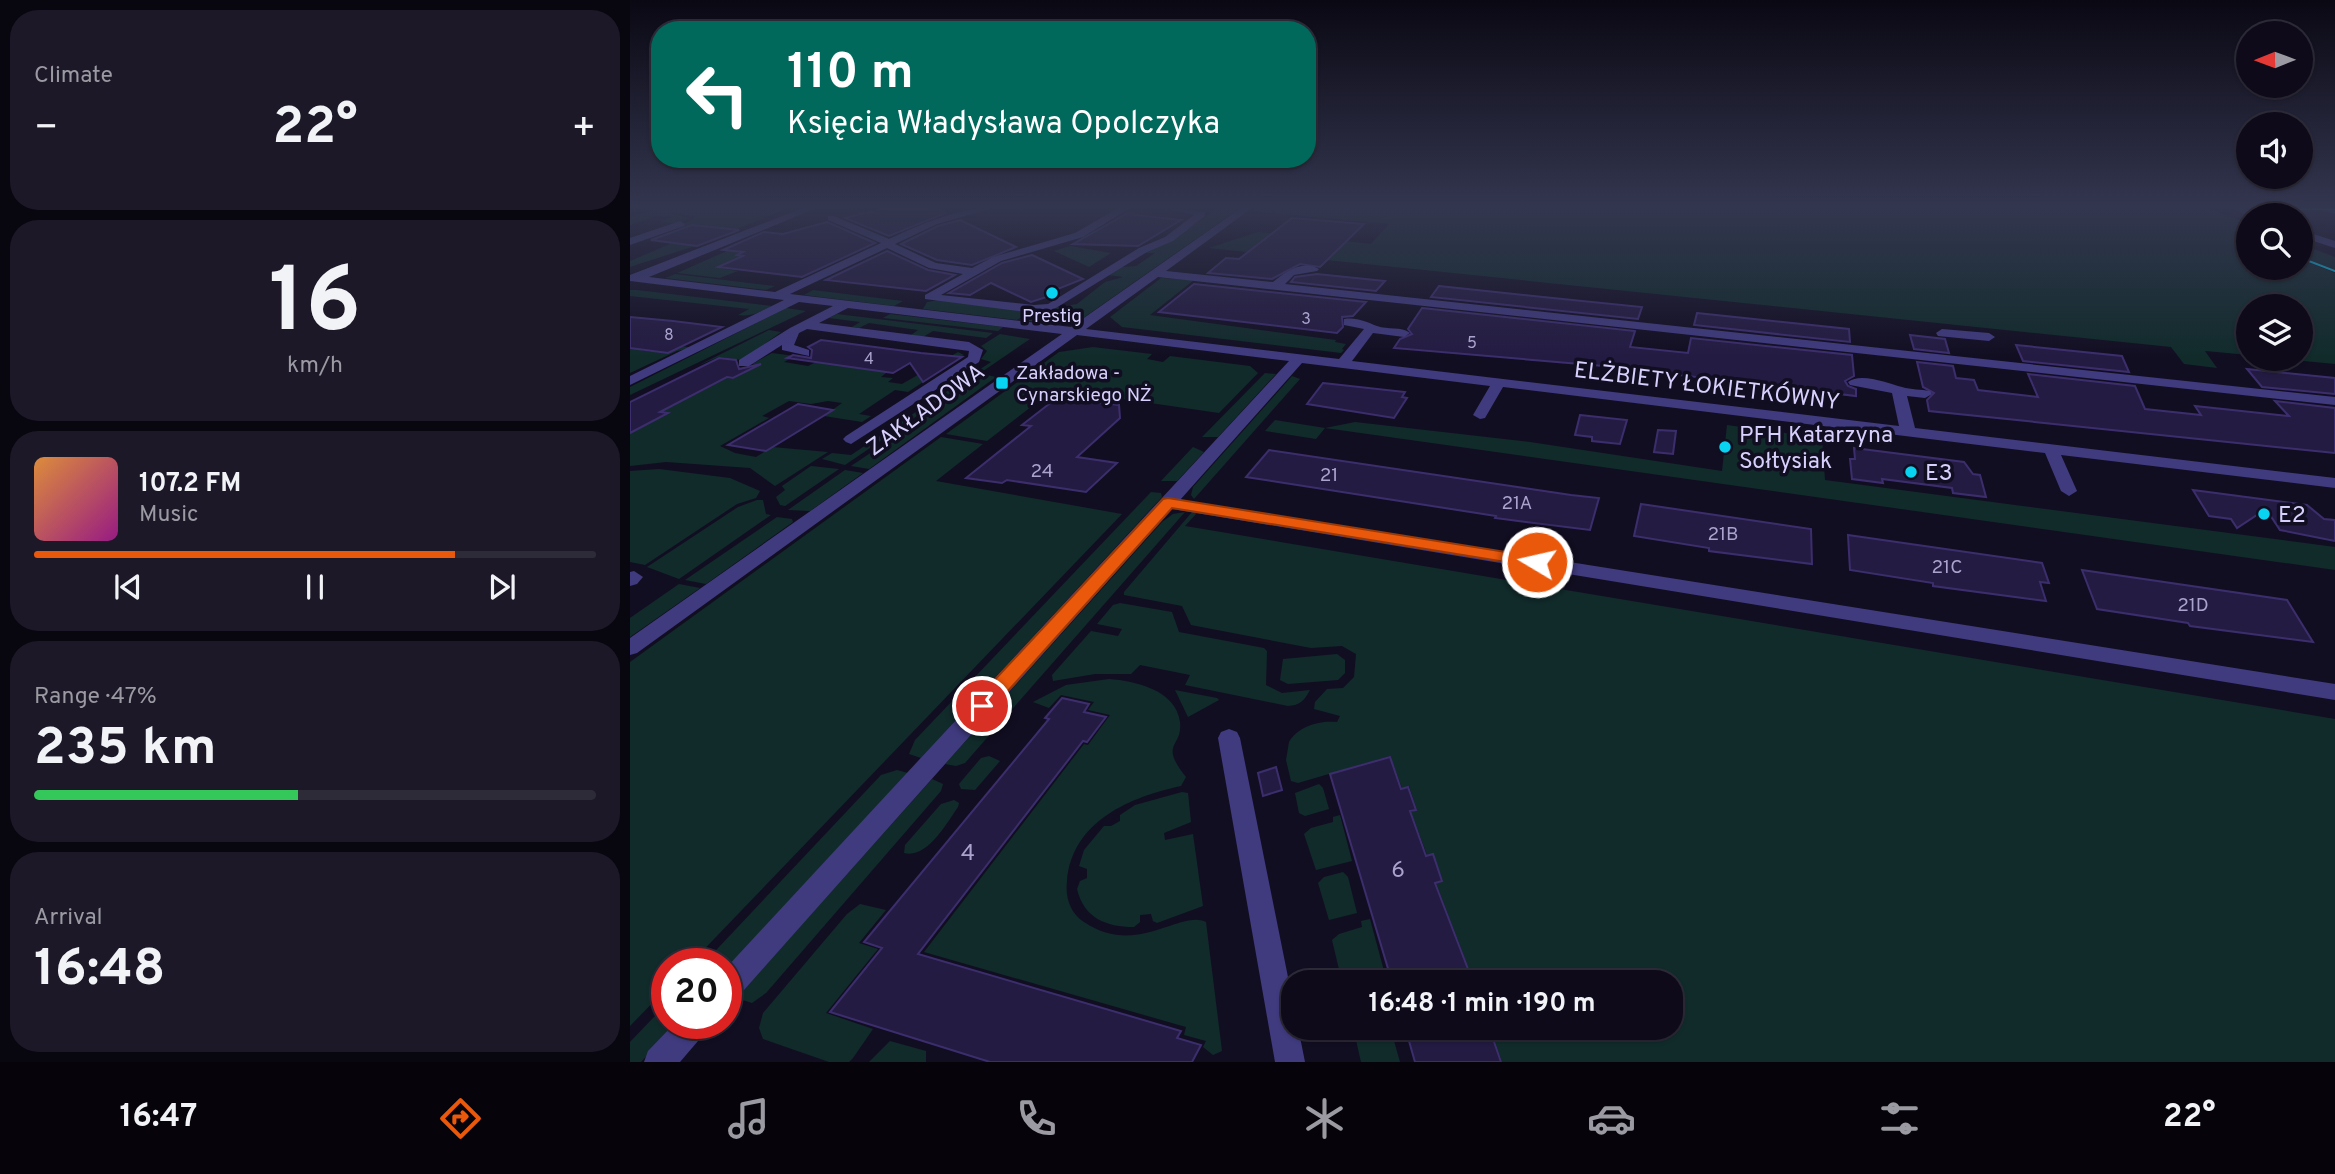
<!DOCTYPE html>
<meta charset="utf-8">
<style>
body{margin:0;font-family:Overpass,sans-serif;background:#1c1827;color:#f1f3f6;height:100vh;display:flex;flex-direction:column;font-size:26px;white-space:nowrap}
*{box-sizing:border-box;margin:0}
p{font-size:23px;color:#9b9aa2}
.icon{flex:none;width:38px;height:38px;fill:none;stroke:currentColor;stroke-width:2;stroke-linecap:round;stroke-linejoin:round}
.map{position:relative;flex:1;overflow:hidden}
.sheet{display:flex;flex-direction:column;gap:10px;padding:10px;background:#08060e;width:630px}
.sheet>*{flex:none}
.hud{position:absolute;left:21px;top:21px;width:665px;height:147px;border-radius:28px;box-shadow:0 2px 5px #0004,0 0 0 2px #2e2b39;background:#00695c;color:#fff;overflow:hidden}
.needle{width:46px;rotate:269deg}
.buttons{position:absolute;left:1606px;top:21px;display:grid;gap:14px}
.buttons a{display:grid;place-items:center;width:77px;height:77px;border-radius:50%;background:#0e0a1a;box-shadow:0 2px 5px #0004,0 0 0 2px #2e2b39;font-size:35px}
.speed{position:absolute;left:21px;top:948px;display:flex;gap:14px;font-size:35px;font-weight:700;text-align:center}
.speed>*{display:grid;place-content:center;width:91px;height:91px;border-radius:50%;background:#0e0a1a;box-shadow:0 2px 5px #0004,0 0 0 2px #2e2b39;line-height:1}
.speed .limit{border:10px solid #d22;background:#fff;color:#111}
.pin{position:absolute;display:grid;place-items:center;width:60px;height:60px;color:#fff;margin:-30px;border:4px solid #fff;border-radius:50%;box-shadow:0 2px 7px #0007}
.me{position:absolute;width:77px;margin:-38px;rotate:279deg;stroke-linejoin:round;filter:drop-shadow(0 0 5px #0008)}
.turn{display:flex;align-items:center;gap:24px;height:147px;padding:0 21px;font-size:32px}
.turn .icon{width:91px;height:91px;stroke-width:2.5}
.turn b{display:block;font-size:49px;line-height:60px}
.big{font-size:52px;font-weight:700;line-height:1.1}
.sheet .widget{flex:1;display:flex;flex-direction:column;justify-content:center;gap:10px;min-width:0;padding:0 24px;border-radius:28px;background:#1c1827}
.sheet .dial{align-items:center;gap:0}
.dial b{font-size:91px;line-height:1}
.song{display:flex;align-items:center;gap:21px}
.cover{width:84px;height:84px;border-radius:10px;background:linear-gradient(135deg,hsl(30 70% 55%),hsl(310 70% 35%))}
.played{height:7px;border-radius:4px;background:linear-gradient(90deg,#ea580c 75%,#2e2b39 75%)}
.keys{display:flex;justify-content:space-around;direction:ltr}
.heat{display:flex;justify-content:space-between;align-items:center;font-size:38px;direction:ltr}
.charge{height:10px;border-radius:5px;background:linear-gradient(90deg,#34c759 47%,#2e2b39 0)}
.trip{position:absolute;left:651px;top:970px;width:402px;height:70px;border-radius:28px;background:#0e0a1a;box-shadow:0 2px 5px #0004,0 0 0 2px #2e2b39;font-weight:700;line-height:70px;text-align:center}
.menu{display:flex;height:112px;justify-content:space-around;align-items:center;background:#06040a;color:#9b9aa2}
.menu .icon{width:49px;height:49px}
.menu .on{color:#ea580c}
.menu b{font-size:32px;color:#f1f3f6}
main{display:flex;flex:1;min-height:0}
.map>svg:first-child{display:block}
</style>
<main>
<section class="sheet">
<div class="widget"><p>Climate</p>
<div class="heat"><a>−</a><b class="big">22°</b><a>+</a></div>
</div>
<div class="widget dial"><b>16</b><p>km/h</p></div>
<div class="widget">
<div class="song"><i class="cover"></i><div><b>107.2 FM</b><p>Music</p></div></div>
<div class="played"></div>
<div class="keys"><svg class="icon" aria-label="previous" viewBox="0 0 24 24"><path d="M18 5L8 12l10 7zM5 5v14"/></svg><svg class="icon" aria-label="pause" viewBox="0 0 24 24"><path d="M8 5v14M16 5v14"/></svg><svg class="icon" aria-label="next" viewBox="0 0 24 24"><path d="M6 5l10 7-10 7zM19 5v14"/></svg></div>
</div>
<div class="widget"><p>Range · 47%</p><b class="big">235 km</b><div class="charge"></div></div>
<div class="widget"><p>Arrival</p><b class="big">16:48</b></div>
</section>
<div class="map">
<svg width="1705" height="1062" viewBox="0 0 1705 1062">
<rect width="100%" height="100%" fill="#120e22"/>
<g fill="#112b2b">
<path d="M0,208H158L71,244L0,267V261L80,227L44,228L62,220L64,216L34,212L60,218L49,224L31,222L41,217L26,216L0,225V217L21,211Z"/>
<path d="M588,208H610L453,318L430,324L389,320L404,311L447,304L475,282L493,277L478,275L490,267L506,266L525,253H512L543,239Z"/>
<path d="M626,208H1578L1614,222L1619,234V268H1671V259L1705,273V364L1654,359H1671V306H1619V355L1575,351L1587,368L1554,364L1541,347L579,248L628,232L741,244L759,224L622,211Z"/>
<path d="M1671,244L1705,257V270L1671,257Z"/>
<path d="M440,246L481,253L459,267L424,251Z"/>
<path d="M99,250L113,251V256L90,268L108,271L90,278L47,273Z"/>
<path d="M45,274L145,286L136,290L35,278Z"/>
<path d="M531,278L564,280L520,315L706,340L705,342L716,344L712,349L714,350L711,353L492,327L480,317Z"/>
<path d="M0,290H7L142,306C130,312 121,317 108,315L119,309L0,296Z"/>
<path d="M183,290L273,301L264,306L174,295Z"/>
<path d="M308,300L401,311L387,320L293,309L297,302Z"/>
<path d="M156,308L176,311L0,395V387Z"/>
<path d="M207,314L363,333L356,338L303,331L293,337L281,335L288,330L239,323L229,328L222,327L230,322L199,318Z"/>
<path d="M260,314L373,327L368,331L253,318Z"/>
<path d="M139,330L151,332L112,360L89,357L69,365Z"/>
<path d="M370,334L400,339L215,465L192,459L202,453L221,455L361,362L351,359L357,351L351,346Z"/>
<path d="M0,344C17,357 26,349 44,346C49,345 57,347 62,348L47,351L0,373Z"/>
<path d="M463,347L522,354L517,359L533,362L540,356L620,366L628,373L589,413L424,389L357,441L316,434L429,352Z"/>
<path d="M328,352L334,355L278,392L265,390L229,414L241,416L232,422L194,416L212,403L198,401L181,404L159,401L132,416L139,418L90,446L105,453L126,457L142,447L198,452L145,486L120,468L36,462L0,466V432L38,414L31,412L97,378L103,379L128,366L122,364L142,353L165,356L154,362L178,366L190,360L231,369L235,366L260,370L251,377L263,378L258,382L272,384Z"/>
<path d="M635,373L646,374L588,437H572Z"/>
<path d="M357,375L366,377L239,469L221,466Z"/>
<path d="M662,376L670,379L564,499L561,495L563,487Z"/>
<path d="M645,420L695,428L725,422L900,442L1092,471L1097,425L1192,438L1195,480L1705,547V570L695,428L686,439L635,431Z"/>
<path d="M311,437L353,444L306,481L492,514L60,964H37V988L0,1026V662Z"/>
<path d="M563,447L574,452L547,481H531Z"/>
<path d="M181,466L209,469L155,506L150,505L146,497L155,490L152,486Z"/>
<path d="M29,469L100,478L130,491L126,498L107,504L15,565L0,562V471Z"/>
<path d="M215,470L233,473L180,511L158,510Z"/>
<path d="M521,492L531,493L532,497L291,758L279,754L285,740Z"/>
<path d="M127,500H133L136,514L141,515L49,579L17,567L108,507Z"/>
<path d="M555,512L335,763L326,766L315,764L532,522L543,514Z"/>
<path d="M562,512L567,513L555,526L1705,719V1062H872L860,1027H1041V982H850L846,970L840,972L806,883L813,881L803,854L797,855L781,812L787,810L779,786L772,788L760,756L668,783L661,781L656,760L659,742C668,726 690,720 707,722L710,716L684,709L685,702L697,689L713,688L724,677L726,654L712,646L681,648L561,625L552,606L494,595V592Z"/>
<path d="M147,517L162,519L163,522L76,584L55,580Z"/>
<path d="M49,584L70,588L0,637V618Z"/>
<path d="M490,603L542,612L549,632L634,648L637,651L636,685L652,693L680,690C674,701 670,705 658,706L555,685L560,675L510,665L501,674H465L423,681L422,675L461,631L488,636L492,629L467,624L483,605Z"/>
<path d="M707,654L715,660V673L708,680L658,684L650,680L653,659Z"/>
<path d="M479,679C505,681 546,690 550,722C553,748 528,742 556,777L551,786C500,797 442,821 437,881C435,897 440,913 454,922C507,958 550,909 576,922L592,1051L583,1055L573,1047L576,1041L554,1035L556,1027L294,952L454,744L458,745L480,715L458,710L464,702L431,695L419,708L403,702L436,685Z"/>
<path d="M545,690L587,698L589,700L558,717Z"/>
<path d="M359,756L370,761L345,790L331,789L329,784L351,758Z"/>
<path d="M267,770L278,773L96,969V964H73L251,775Z"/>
<path d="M302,779L313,784L311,791L136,993L122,1003L106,998Z"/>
<path d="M689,784L693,788L699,809L675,816L669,813L665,793Z"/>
<path d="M552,792L558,793L561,822L534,833L535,840L563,834L573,906L527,923L523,921L521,914L510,915V922L504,927C476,927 454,918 447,889L450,881L457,878V869L449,866L454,850L474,826H481L490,821V815L505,805Z"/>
<path d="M324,800L329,803L328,807C316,824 297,859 274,853L275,845L311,804Z"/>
<path d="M710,815L722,861L686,870L674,834L681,828L703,822V817Z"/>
<path d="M713,872L718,877L727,913L699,920L688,883L694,877Z"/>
<path d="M230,904L256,910L229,943L248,949L196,1013L243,1029L223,1058L219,1062H199L133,1039L129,1028L133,1013L217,914Z"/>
<path d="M740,919L757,982H712L702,940L709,934L732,927L731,921Z"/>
<path d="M36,1009L37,1024H46L11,1062H0V1042L24,1017Z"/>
<path d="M723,1027H760L770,1062H731Z"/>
<path d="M260,1041L296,1051V1062H239Z"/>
</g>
<g fill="#241b42" stroke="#3c2e6d" stroke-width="2">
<path d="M255,208H306L316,213L259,236L215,218Z"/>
<path d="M496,214L551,220L508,246L443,244Z"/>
<path d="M662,218L734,224L690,267L670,264L642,279L578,273L596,258L609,259Z"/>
<path d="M330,220L386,247L342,265L307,260L271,244L308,226Z"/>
<path d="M197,222L245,243L172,277L88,267L113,256L107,255L113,252L93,250L134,232L153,234Z"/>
<path d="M62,225L109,230L67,246L21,240Z"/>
<path d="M257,251L298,270L325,275L296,291L196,280Z"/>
<path d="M402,255L453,279L425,290L429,293L401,302L361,283L340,295L319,293L372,263Z"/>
<path d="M687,274L755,281L746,291L661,282L665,277Z"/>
<path d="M564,284L736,302L723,316L712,317L713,327L707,333L529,312Z"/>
<path d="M809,286L913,297L1012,307L1008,319L801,297Z"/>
<path d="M792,308L1005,331L1000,347L1058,353L1061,338L1222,355L1224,376L1215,381L1218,386L1226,389V396L974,366L764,348L770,339L782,334L778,329Z"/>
<path d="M1067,313L1219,329L1220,342L1064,325Z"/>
<path d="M0,317L43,321L92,327L38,353L0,348Z"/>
<path d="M1280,335L1315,339L1319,353L1284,349Z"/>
<path d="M191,340L291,353L332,357L293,382L280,363L263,373L157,358L163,355L181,358L182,350L178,347Z"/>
<path d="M1386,345L1492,356L1499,372L1393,361Z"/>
<path d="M89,358L106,360L109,369L131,364L103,378L97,377L30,412L38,413L0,433V402Z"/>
<path d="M1287,362L1323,366L1326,378L1344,380L1348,390L1408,397L1398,374L1505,386L1515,409L1571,415L1565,406L1659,416L1645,401L1705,408V453L1299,411L1297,400L1304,393L1293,387Z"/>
<path d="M1617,369L1705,378V394L1632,387Z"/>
<path d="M693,383L775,392L772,397L777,398L764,418L677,404Z"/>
<path d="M428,397L489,405L490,418L447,457L487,463L456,492L377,480L372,483L336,478L401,426L392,425Z"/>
<path d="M168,404L203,410L136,451L98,445Z"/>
<path d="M950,415L997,420L990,444L962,441V437L945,435Z"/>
<path d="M1028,430L1046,431L1043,454L1024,452Z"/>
<path d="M1224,448L1334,462L1343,474L1350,475L1356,497L1323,493L1322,488L1252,479L1253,483L1222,479L1220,459H1225Z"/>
<path d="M639,450L941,495L969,498L960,530L865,518L866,516L616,477Z"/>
<path d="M1563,490L1677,505L1694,519L1705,520V541L1650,530L1636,509L1607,528L1601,519L1579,516Z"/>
<path d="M1011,504L1181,529L1182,564L1079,551V548L1004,536Z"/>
<path d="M1218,535L1412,563L1419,583L1410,582L1416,601L1303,586V583L1220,570Z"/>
<path d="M1452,570L1657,600L1683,642L1560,626L1558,623L1467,609Z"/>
<path d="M432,698L459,704L454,712L476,717L457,742L453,741L288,954L551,1031L547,1038L571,1045L562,1062H360L200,1012L252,948L234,942L419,719L415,718Z"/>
<path d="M760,757L771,789L778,787L786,810L780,811L796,856L803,854L812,881L805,883L843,982H762L700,774Z"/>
<path d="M646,767L652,790L633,796L628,773Z"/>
<path d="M775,1027H859L871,1062H785Z"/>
</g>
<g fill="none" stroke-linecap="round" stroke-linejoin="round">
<g fill="#403b7f" fill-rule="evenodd">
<path d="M173,208H187L19,277L145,292L251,243L198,220V216H204L259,239C292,224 326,208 363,208L307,224L265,244L306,263L342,268L363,257L445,233L488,208H500L453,237L371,261L311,295L404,305L418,304L509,248L535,237L564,215L534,208L575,212V216L543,241L517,252L421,311L404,313L295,299V295L333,274L299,268L257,248L160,294L441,327L611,208H622L536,271L643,282C655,272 673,259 689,269L687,271L664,275L655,284L1705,397V405L528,277L456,329L709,359L734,329L714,325V319C727,317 736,322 747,326C758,330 771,326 780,333L774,337L743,333L722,361L1269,426L1262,393L1220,385L1218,382C1230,372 1258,383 1272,387C1281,390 1291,389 1300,391L1302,394L1295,398L1277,396L1285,428L1705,478V488L1431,455L1447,491L1439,496L1431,491L1415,453L873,387L855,418L850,419L843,415L860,386L672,363L550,500L1705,684V700L542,509L106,999L96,1003V968L659,361L447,335L7,653L0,655V638L432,334L218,308L189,323L339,342L353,350L349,362L221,444L216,442L213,439L216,436L338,357L339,351L177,329L169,333L164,345L179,350V356L152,350V345L119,366H109V360L160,328L203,306L169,302L0,385V376L154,300L0,281V275Z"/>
<path d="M1601,208H1615L1630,215L1619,216Z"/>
<path d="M1624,208H1639L1654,215H1640Z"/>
<path d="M1685,208H1705V214L1687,210Z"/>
<path d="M50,221L55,224L54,226L0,245V238Z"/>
<path d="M1671,230L1705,241V248L1671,237Z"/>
<path d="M1312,329L1359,333L1365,337L1359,341L1308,336L1306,333Z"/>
<path d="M4,571L13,577L7,584L0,586V572Z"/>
<path d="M599,729L607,732L610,738L663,1002V1027H668L675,1062H645L588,738L591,732Z"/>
<path d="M44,1024H79L74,1034L50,1062H14L18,1051Z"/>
</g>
<g stroke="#08d3f1" stroke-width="2">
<path d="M1623,215L1655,209H1705"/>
<path d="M1619,219V230"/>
<path d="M1671,258L1705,271"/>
</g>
</g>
<linearGradient id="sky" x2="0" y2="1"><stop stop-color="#0a0813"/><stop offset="0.58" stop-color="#33364f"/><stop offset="1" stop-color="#33364f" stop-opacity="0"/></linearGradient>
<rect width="1705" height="357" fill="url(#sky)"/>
<path fill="#ea580c" stroke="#983908" stroke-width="2" d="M538,498L907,557L916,562L907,567L542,508L359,712H345L342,706L345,701L533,499Z"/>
<g fill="#08d3f1" stroke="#120e22" stroke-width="2.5">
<circle cx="422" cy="293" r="7"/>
<rect x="365" y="376" width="14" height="14" rx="3.5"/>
<circle cx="1095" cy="447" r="7"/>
<circle cx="1281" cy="472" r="7"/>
<circle cx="1634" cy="514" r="7"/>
</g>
<g text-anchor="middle" stroke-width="7" stroke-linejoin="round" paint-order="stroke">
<g font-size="16" fill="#aaa3ce">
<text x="676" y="324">3</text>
<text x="39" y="340">8</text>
<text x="842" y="348">5</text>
<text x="239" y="364">4</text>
</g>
<g font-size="19" fill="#d7d0fd" stroke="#120e22">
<text x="422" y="322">Prestig</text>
<text x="386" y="379" text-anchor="start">Zakładowa -<tspan x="386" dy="22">Cynarskiego NŻ</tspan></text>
</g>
<g font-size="19" fill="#aaa3ce">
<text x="412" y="477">24</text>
<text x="699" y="481">21</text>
<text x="887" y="509">21A</text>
<text x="1093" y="540">21B</text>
<text x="1317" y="573">21C</text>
<text x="1563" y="611">21D</text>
</g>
<g font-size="23" fill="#d7d0fd" stroke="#120e22">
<text transform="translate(1077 385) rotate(7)" y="8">ELŻBIETY ŁOKIETKÓWNY</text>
<text transform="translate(295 409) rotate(-36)" y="8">ZAKŁADOWA</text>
</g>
<g font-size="23" fill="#d7d0fd" stroke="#120e22" text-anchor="start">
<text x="1109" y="442">PFH Katarzyna<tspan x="1109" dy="26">Sołtysiak</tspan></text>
<text x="1295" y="480">E3</text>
<text x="1648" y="522">E2</text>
</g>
<g font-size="23" fill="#aaa3ce">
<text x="338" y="860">4</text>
<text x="768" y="877">6</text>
</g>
</g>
</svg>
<div class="buttons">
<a><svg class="needle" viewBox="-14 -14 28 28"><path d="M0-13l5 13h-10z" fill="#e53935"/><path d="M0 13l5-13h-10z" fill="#9b9aa2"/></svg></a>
<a><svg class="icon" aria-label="sound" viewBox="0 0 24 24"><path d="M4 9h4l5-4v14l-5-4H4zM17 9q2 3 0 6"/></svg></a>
<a><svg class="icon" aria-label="search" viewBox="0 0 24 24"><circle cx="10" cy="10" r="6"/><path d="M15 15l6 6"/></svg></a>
<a><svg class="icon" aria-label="layers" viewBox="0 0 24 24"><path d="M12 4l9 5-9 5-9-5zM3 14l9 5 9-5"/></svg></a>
</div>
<div class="speed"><div class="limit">20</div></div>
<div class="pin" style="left:352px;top:706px;background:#d93025"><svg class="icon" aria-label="arrive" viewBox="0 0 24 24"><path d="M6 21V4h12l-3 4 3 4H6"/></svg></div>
<svg class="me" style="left:907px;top:562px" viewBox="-20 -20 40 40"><circle r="17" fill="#ea580c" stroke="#fff" stroke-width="3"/><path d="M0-11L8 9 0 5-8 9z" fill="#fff"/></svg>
<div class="trip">16:48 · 1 min · 190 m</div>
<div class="hud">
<div class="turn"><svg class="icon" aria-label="left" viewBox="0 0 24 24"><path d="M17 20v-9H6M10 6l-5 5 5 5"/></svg><div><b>110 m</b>Księcia Władysława Opolczyka</div></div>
</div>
</div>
</main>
<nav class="menu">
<b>16:47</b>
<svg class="icon on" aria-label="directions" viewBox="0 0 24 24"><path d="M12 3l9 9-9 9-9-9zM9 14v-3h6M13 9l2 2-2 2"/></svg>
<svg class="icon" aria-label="music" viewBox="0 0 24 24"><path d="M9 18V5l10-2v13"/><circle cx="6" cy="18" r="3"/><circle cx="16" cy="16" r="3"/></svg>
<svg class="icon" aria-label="phone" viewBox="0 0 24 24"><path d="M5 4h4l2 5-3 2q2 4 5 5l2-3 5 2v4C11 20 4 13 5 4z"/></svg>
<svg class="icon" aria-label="climate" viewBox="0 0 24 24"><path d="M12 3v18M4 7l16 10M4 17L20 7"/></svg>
<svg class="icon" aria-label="car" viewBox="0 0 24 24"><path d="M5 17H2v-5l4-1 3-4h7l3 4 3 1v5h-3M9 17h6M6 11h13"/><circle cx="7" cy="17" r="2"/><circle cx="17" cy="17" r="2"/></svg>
<svg class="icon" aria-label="filters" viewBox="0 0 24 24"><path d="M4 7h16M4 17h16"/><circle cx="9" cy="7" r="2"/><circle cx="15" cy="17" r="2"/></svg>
<b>22°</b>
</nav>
